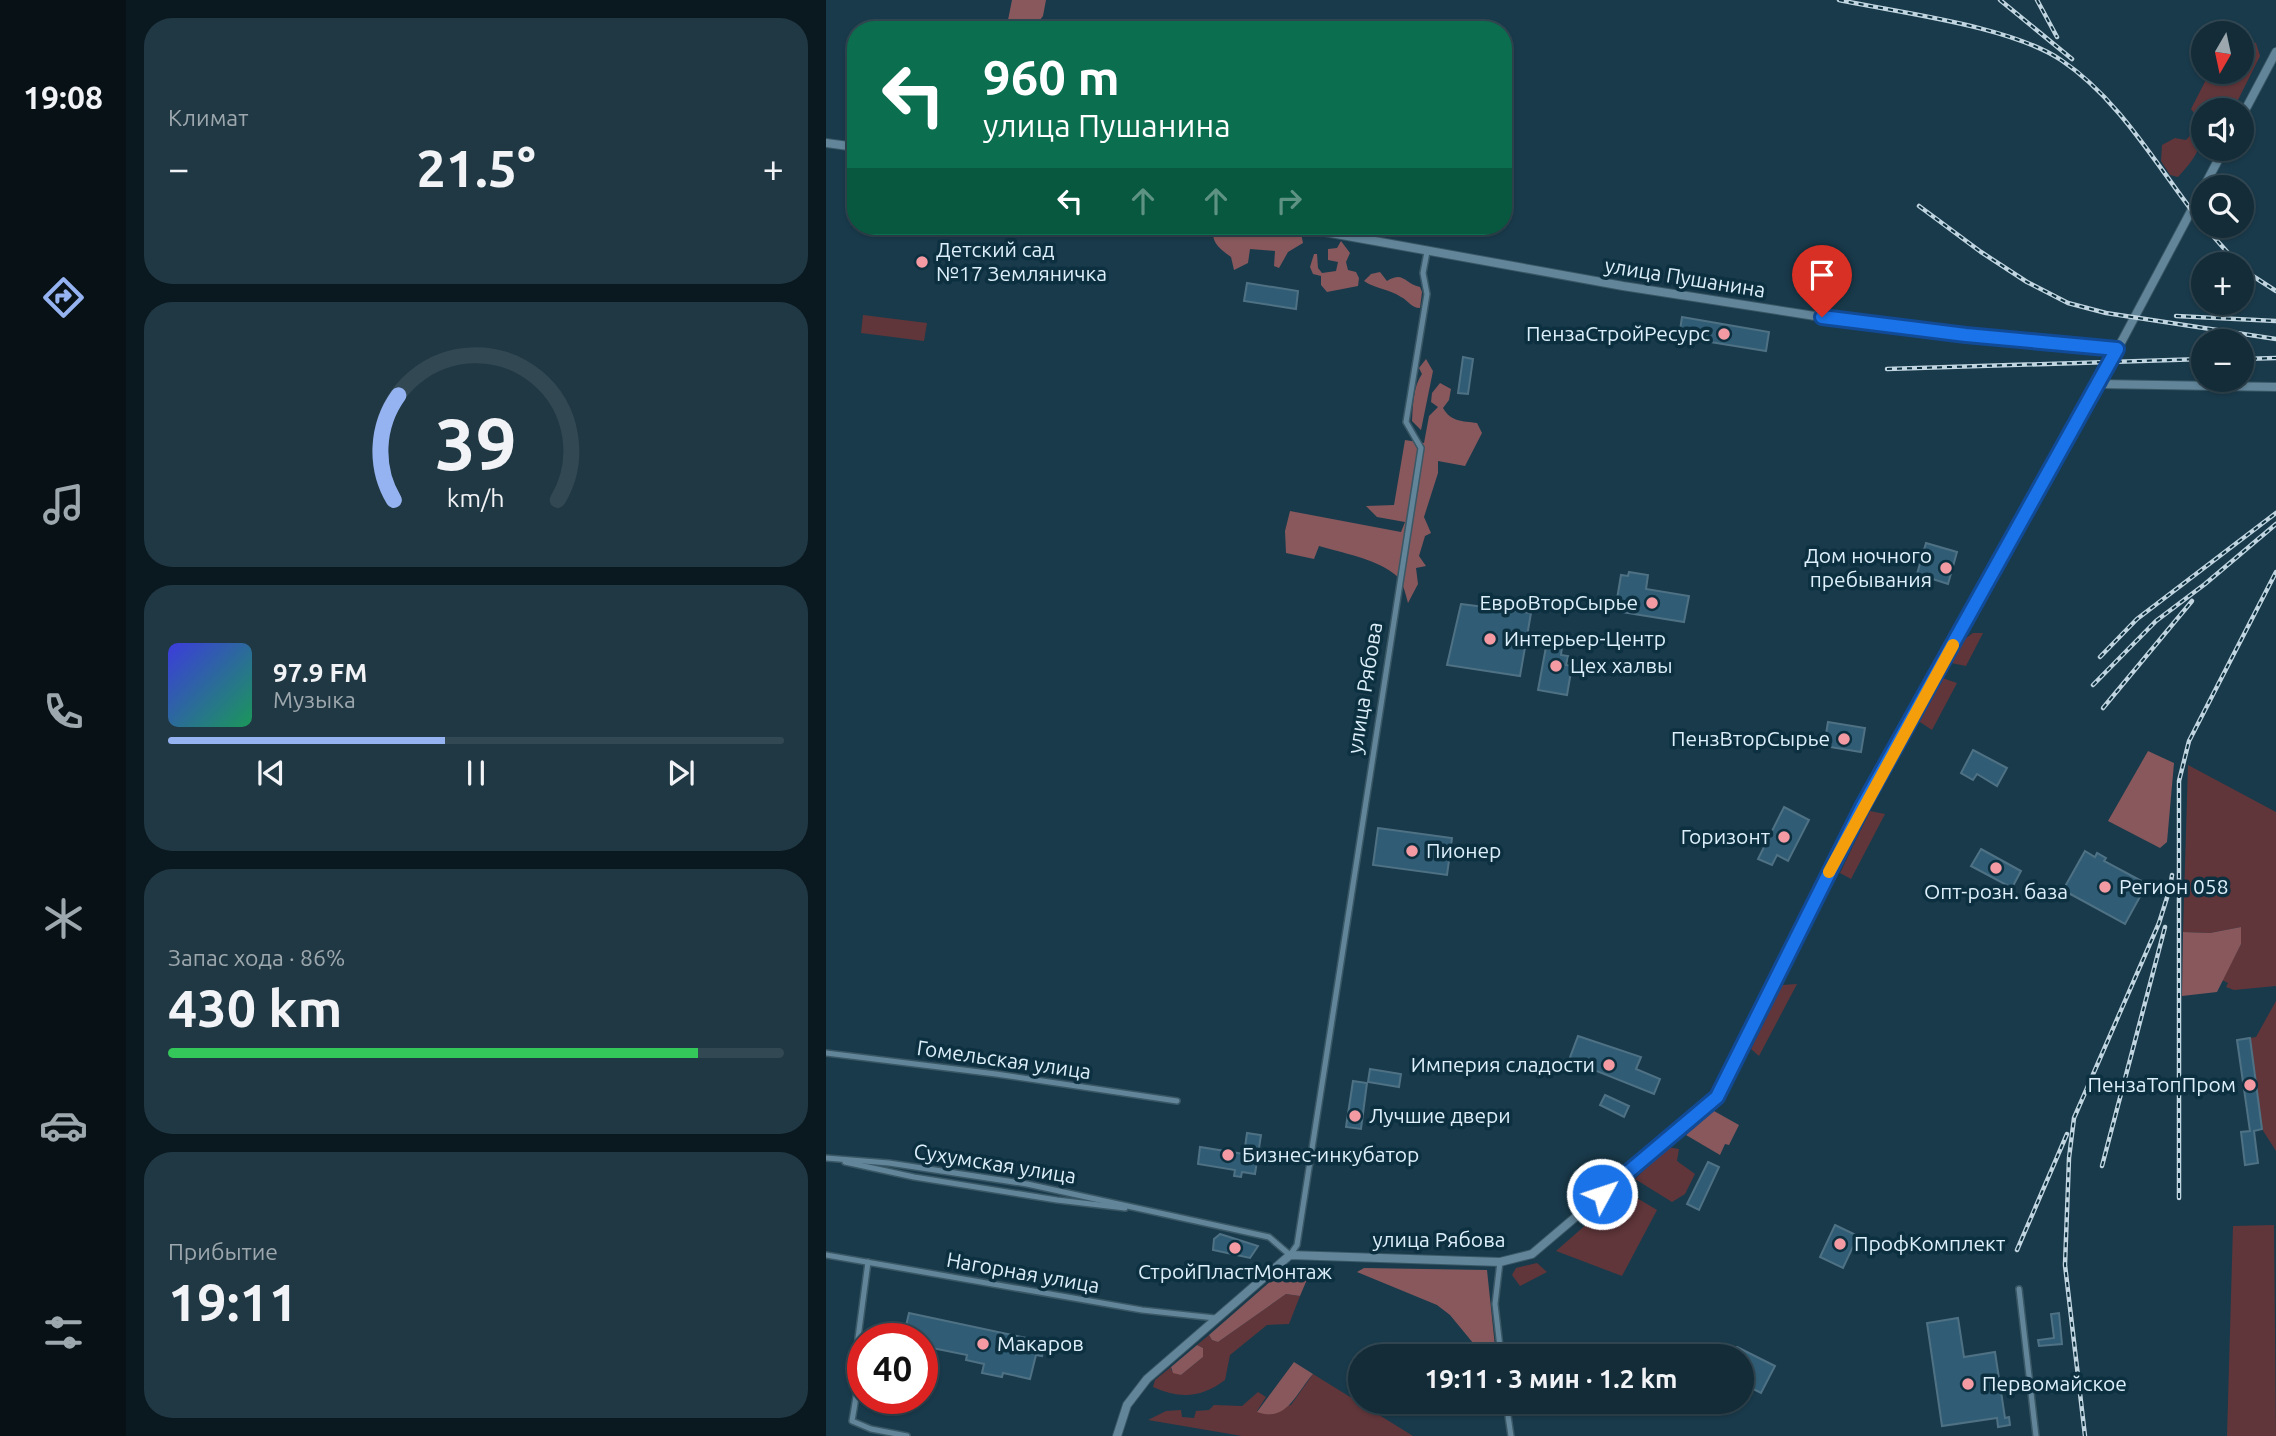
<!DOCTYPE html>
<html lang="ru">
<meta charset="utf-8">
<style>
body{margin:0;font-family:Ubuntu,sans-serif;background:#203843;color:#f1f3f6;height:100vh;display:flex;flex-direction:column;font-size:26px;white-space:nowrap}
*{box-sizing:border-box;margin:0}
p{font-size:23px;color:#9da7ae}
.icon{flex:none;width:38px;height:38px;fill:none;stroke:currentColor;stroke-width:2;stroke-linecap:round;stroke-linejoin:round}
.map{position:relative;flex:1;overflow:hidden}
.side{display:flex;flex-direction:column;gap:18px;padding:18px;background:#0a181f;width:700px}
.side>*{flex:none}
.top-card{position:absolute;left:21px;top:21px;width:665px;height:214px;border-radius:28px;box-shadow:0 2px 5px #0004,0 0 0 2px #324853;background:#0b6e4f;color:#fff;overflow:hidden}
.needle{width:46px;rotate:189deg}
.fabs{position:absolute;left:1365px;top:21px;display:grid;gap:14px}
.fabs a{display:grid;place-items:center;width:63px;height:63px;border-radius:50%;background:#132c38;box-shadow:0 2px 5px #0004,0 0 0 2px #324853;font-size:35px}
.speed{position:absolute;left:21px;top:1323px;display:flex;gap:14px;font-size:35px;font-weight:700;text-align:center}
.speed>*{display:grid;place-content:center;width:91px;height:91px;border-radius:50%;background:#132c38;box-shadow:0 2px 5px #0004,0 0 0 2px #324853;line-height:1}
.speed .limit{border:10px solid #d22;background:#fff;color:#111}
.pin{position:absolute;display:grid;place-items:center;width:60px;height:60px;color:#fff;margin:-72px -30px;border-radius:50% 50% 50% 0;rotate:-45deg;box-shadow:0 0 7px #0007}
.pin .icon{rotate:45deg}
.me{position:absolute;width:77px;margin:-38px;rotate:50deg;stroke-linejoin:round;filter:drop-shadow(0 0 5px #0008)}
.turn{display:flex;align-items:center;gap:24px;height:147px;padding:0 21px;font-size:32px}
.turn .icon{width:91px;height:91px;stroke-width:2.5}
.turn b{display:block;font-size:49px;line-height:60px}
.lanes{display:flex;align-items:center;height:66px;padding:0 21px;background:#0003;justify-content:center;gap:35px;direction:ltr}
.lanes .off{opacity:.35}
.big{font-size:52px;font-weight:600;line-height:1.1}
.side .card{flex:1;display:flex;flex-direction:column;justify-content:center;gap:10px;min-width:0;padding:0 24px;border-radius:28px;background:#203843}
.side .dial{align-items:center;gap:0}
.dial svg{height:182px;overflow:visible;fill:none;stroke:#324853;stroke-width:7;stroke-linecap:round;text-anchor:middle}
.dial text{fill:#f1f3f6;stroke:none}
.song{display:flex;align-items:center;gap:21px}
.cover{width:84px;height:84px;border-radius:10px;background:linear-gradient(135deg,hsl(240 70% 55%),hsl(150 70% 35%))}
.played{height:7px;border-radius:4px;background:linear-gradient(90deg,#95b2f1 45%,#324853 45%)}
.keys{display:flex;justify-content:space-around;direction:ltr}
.heat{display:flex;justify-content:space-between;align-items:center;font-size:38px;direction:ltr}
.charge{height:10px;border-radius:5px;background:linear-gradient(90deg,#34c759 86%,#324853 0)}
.trip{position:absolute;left:522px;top:1344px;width:406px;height:70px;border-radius:35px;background:#132c38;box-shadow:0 2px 5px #0004,0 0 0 2px #324853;font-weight:600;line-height:70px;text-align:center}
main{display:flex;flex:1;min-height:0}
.tab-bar{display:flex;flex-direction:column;width:126px;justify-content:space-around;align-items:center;background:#081216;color:#9da7ae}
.tab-bar .icon{width:49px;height:49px}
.tab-bar .on{color:#95b2f1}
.tab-bar b{font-size:32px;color:#f1f3f6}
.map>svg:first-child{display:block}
</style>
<main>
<nav class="tab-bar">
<b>19:08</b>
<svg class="icon on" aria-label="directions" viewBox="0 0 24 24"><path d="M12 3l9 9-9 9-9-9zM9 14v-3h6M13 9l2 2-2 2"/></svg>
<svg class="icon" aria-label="music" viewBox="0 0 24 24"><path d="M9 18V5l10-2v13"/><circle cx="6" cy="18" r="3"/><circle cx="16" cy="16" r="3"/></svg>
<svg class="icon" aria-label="phone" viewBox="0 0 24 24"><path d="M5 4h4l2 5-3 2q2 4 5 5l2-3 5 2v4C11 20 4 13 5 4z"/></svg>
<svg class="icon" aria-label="climate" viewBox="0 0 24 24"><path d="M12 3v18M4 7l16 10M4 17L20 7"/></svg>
<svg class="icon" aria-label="car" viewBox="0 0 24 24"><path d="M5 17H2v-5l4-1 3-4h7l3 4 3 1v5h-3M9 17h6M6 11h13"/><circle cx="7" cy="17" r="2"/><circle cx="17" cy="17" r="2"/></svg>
<svg class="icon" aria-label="filters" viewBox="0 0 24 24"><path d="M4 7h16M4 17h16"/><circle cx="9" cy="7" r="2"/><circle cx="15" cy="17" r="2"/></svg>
</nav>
<section class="side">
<div class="card"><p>Климат</p>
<div class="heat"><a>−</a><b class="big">21.5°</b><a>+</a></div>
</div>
<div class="card dial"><svg viewBox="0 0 100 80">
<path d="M14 69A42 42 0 1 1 86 69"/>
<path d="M14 69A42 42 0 0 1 16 23" stroke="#95b2f1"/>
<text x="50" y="56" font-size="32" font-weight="700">39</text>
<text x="50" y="72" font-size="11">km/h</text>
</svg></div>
<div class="card">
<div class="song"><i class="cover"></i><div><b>97.9 FM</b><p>Музыка</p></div></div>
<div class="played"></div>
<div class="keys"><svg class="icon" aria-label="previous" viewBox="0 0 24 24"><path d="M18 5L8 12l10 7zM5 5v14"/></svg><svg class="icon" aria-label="pause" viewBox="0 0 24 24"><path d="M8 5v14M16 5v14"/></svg><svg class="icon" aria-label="next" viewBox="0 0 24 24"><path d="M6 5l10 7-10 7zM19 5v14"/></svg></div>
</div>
<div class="card"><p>Запас хода · 86%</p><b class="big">430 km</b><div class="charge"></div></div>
<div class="card"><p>Прибытие</p><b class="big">19:11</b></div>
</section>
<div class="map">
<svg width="1450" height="1436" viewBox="0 0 1450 1436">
<rect width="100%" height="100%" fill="#193a4b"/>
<g fill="#60363a">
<path d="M1416,39L1430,43L1434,56L1408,108L1377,110C1377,144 1375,152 1352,177L1344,175L1335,161L1336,145L1349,138L1360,140L1371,128L1372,118L1365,109L1384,72H1416Z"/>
<path d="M37,315L101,323L98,341L35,333Z"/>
<path d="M1147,633H1157L1140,666L1125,663L1136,641Z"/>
<path d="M1116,678L1131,683L1106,730L1091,720Z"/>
<path d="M1362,765L1450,812V986L1408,990L1400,987L1402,983L1396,980L1415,944V927L1384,933L1357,932Z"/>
<path d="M1044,811L1059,814L1025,879L1014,873Z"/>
<path d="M971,984L933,1056L925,1049L956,985Z"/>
<path d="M1450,1001V1151L1436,1129L1424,1038L1430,1037Z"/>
<path d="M841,1147L853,1149L851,1161L869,1174L859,1194L846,1202L809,1179Z"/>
<path d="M795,1194L806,1195L831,1210L796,1276L730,1251Z"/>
<path d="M1448,1225L1450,1436H1401L1407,1226Z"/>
<path d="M711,1263L721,1272L694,1286L686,1275L690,1268Z"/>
<path d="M460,1294L474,1296L463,1324L441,1325L404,1355L399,1380C375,1398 354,1399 327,1387L329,1380L345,1367V1370L355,1375L377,1357V1348L371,1345L383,1335L386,1340L392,1342Z"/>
<path d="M487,1374L587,1436H416L322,1420L340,1411L355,1410L356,1417L368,1418L370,1411L383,1410L388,1405L416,1406L432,1392L440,1397L431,1411L465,1405Z"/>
</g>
<g fill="#88585c">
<path d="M186,0H220L217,16L206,30H180Z"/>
<path d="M388,226H420L431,230L445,227L475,233L477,243L462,252L453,268L448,266L449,251L424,249L422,263L408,270L405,257C393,248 384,242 388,226Z"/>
<path d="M515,241L524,253L520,262L522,270L530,272L533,278L532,286L501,292L495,285V276L487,274L484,267L488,254H491L492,268L496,273L510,271L512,262L502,260V249L511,248Z"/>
<path d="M554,272L561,281C578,271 577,283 594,287L596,292L594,308C585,308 583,301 575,297C563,289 550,289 538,281L545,274Z"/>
<path d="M600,359L607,371L595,430L586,421C587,405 587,387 596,374L593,368Z"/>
<path d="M614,383L625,389L623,400L617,408C625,422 636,421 651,423L656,433L639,466L612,461V473L598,517L605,533L599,536L593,556L600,566L590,568L592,584L582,603C579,592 577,580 567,573C547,558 516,553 493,546L488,559L460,553L459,531L464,511L575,532L579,522L551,517L540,506L568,505L579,440L598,443L603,416L612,407L605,402L606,393Z"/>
<path d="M1322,751L1348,763L1341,842L1334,848L1282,821Z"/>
<path d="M1415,927V944L1391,992L1356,996L1357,932L1384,933Z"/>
<path d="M888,1111L913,1125L903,1145L899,1144L894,1155L860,1135Z"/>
<path d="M538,1268L661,1270L670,1356H653L652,1349L624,1315L611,1305L531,1272Z"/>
<path d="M458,1274L482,1277L474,1296L460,1294L392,1342L386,1340L383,1335L446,1280Z"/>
<path d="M371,1345L377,1348V1357L355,1375L347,1373L345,1367Z"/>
<path d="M468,1362L487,1374C470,1393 461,1423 431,1412Z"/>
</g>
<g fill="#305d75" stroke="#4f7184" stroke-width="2">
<path d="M421,283L472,291L470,309L418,301Z"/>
<path d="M856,317L943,332L940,351L853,337Z"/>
<path d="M637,357L647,359L642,394L632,393Z"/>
<path d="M1100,543L1131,552L1122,584L1091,574Z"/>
<path d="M803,572L822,575L820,589L863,596L858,622L789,611L795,575L802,576Z"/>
<path d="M635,604L705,613L694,676L621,665Z"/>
<path d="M722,636L737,639L735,655L742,656L740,665L746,666L741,695L712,690Z"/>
<path d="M1002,722L1039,728L1035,752L998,746Z"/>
<path d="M1147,750L1181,768L1171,786L1151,774L1147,780L1135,773Z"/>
<path d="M958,807L983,820L962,861L951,855L946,865L932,859Z"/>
<path d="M552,828L626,838L621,875L547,865Z"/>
<path d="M1155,849L1195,871L1186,888L1145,866Z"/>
<path d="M1259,851L1269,857L1271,853L1280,858L1278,861L1321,884L1299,924L1237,890Z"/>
<path d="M752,1036L815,1057L810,1069L834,1079L828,1094L743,1060Z"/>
<path d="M1424,1038L1436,1129L1428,1131L1432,1163L1419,1165L1415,1132L1424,1131L1411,1040Z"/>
<path d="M544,1069L575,1074L573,1087L542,1082Z"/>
<path d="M527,1081L541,1083L535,1129L520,1127Z"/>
<path d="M779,1095L803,1106L798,1117L774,1105Z"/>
<path d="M421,1133L435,1135L429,1174L416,1172L415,1177L408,1176L409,1170L372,1164L374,1147L418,1154Z"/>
<path d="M882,1162L893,1167L873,1210L861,1204Z"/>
<path d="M1009,1225L1032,1236L1017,1268L994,1257Z"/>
<path d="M394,1234L432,1246L424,1258L387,1250L388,1239Z"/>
<path d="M83,1313L219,1342L216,1356L210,1355L204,1379L177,1373L176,1377L156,1373L158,1364L140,1360L141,1355L96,1346V1339H77Z"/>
<path d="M1233,1313L1236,1344L1213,1346L1212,1340L1228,1338L1225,1314Z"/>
<path d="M1132,1318L1138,1357L1169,1352L1179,1418L1183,1417L1184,1425L1172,1427L1171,1418L1116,1426L1101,1323Z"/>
<path d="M911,1347L949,1366L935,1393L915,1383V1356H906Z"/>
</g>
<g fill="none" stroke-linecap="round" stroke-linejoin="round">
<g stroke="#395765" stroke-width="8">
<g id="street">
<path d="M0,1053L170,1074L351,1101"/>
<path d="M0,1158L63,1163L201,1184L443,1237L464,1255L471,1245L595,448L580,422L601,294L597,273L601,252"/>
<path d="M19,1162L88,1177L231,1200L299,1208"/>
<path d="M0,1255L316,1310L389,1318"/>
<path d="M42,1262L32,1338L33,1379L26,1421L45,1429L81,1436"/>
<path d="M674,1262L669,1304L675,1356"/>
<path d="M1193,1289L1210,1436"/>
<path d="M680,1402L685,1436"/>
</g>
</g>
<g stroke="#395765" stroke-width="10">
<g id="secondary">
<path d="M1416,116L1450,52"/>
<path d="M0,143L30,147"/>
<path d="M466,226L797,286L1021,321L1291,349"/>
<path d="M1273,384L1450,387"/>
<path d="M291,1436L301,1405L321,1379L464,1255L674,1262L706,1254L891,1097L1036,807L1273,384L1398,149"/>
</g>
</g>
<use href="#street" stroke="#628599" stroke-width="5"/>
<use href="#secondary" stroke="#628599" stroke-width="8"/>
<g stroke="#c0d5e0" stroke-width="4.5">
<g id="rail">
<path d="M1013,0C1075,13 1184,26 1235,60C1295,100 1333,170 1377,225"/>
<path d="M1174,0L1246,59"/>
<path d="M1211,0L1231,37"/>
<path d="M1093,206L1155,252L1201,282L1242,303L1280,313L1450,339"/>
<path d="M1378,226L1412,264"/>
<path d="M1416,269L1450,291"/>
<path d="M1350,316L1450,321"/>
<path d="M1416,359L1450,358"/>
<path d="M1061,369L1377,359"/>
<path d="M1274,657L1311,619L1450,513"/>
<path d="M1267,685L1330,621L1379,584L1450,524"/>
<path d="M1277,708L1366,601"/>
<path d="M1276,1166L1339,927"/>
<path d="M1353,1198V781L1363,741L1450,572"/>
<path d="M1191,1250L1241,1134"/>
<path d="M1259,1436L1239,1265L1243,1158L1248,1118L1333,923L1344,888L1346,875"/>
</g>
</g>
<use href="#rail" stroke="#0d3040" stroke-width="2" stroke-dasharray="5" stroke-linecap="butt"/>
</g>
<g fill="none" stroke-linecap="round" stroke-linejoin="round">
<g stroke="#114b97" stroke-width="18">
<path id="route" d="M776,1194L891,1097L1036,807L1291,349L1140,335L996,317"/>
</g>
<use href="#route" stroke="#1a73e8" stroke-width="12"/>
<path stroke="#f59e0b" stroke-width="12" d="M1003,872L1127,645"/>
</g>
<g fill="#f49aa2" stroke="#0d3040" stroke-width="2.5">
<circle cx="96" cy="262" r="7"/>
<circle cx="898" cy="334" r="7"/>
<circle cx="1120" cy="568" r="7"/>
<circle cx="826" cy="603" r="7"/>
<circle cx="664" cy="639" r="7"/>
<circle cx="730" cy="666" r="7"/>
<circle cx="1018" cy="739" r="7"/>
<circle cx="958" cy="837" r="7"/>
<circle cx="586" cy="851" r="7"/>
<circle cx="1170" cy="868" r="7"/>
<circle cx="1279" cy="887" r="7"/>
<circle cx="783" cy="1065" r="7"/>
<circle cx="1424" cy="1085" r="7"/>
<circle cx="529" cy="1116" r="7"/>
<circle cx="402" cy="1155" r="7"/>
<circle cx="1014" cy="1244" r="7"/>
<circle cx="409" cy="1248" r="7"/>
<circle cx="157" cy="1344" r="7"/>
<circle cx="1142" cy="1384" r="7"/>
</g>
<g text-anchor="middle" stroke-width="7" stroke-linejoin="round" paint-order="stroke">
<g font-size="21" fill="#dceffa" stroke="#0d3040" text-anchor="start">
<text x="110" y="257">Детский сад<tspan x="110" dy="24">№17 Земляничка</tspan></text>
<text x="884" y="341" text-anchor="end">ПензаСтройРесурс</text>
<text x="1106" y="563" text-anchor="end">Дом ночного<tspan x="1106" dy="24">пребывания</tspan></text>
<text x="812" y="610" text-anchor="end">ЕвроВторСырье</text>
<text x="678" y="646">Интерьер-Центр</text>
<text x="744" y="673">Цех халвы</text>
<text x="1004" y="746" text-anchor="end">ПензВторСырье</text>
<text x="944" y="844" text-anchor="end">Горизонт</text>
<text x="600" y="858">Пионер</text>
<text x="1293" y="894">Регион 058</text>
<text x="1170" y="899" text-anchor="middle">Опт-розн. база</text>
<text x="769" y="1072" text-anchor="end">Империя сладости</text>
<text x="1410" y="1092" text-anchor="end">ПензаТопПром</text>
<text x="543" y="1123">Лучшие двери</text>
<text x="416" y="1162">Бизнес-инкубатор</text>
<text x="1028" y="1251">ПрофКомплект</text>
<text x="409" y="1279" text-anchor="middle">СтройПластМонтаж</text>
<text x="171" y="1351">Макаров</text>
<text x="1156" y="1391">Первомайское</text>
</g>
<g font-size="21" fill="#dceffa" stroke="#0d3040">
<text transform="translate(859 278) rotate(9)" y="7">улица Пушанина</text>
<text transform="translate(539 688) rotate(-81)" y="7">улица Рябова</text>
<text transform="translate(178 1060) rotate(8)" y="7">Гомельская улица</text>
<text transform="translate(169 1164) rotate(9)" y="7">Сухумская улица</text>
<text x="613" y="1247">улица Рябова</text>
<text transform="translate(197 1273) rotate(10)" y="7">Нагорная улица</text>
</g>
</g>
</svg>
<div class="fabs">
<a><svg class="needle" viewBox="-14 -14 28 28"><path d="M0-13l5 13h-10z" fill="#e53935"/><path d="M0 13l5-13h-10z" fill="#9da7ae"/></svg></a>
<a><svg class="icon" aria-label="sound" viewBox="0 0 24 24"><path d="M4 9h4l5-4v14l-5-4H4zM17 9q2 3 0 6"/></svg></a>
<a><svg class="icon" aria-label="search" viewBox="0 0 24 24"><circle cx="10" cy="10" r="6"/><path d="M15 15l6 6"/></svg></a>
<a>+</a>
<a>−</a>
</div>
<div class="speed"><div class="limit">40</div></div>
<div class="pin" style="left:996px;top:317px;background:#d93025"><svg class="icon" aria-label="arrive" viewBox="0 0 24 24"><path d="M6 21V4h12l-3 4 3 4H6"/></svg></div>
<svg class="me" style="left:776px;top:1194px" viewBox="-20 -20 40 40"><circle r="17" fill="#1a73e8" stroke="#fff" stroke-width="3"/><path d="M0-11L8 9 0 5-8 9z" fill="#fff"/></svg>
<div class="trip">19:11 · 3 мин · 1.2 km</div>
<div class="top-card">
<div class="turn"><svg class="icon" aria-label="left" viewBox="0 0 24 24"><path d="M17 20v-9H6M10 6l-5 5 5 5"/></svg><div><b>960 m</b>улица Пушанина</div></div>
<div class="lanes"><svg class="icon" aria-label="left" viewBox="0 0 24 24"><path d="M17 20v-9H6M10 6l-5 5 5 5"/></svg><svg class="icon off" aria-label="ahead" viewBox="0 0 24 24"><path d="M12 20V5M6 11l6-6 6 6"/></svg><svg class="icon off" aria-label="ahead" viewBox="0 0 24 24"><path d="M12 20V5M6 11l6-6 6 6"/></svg><svg class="icon off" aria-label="right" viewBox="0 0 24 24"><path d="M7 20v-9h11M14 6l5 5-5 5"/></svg></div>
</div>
</div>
</main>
